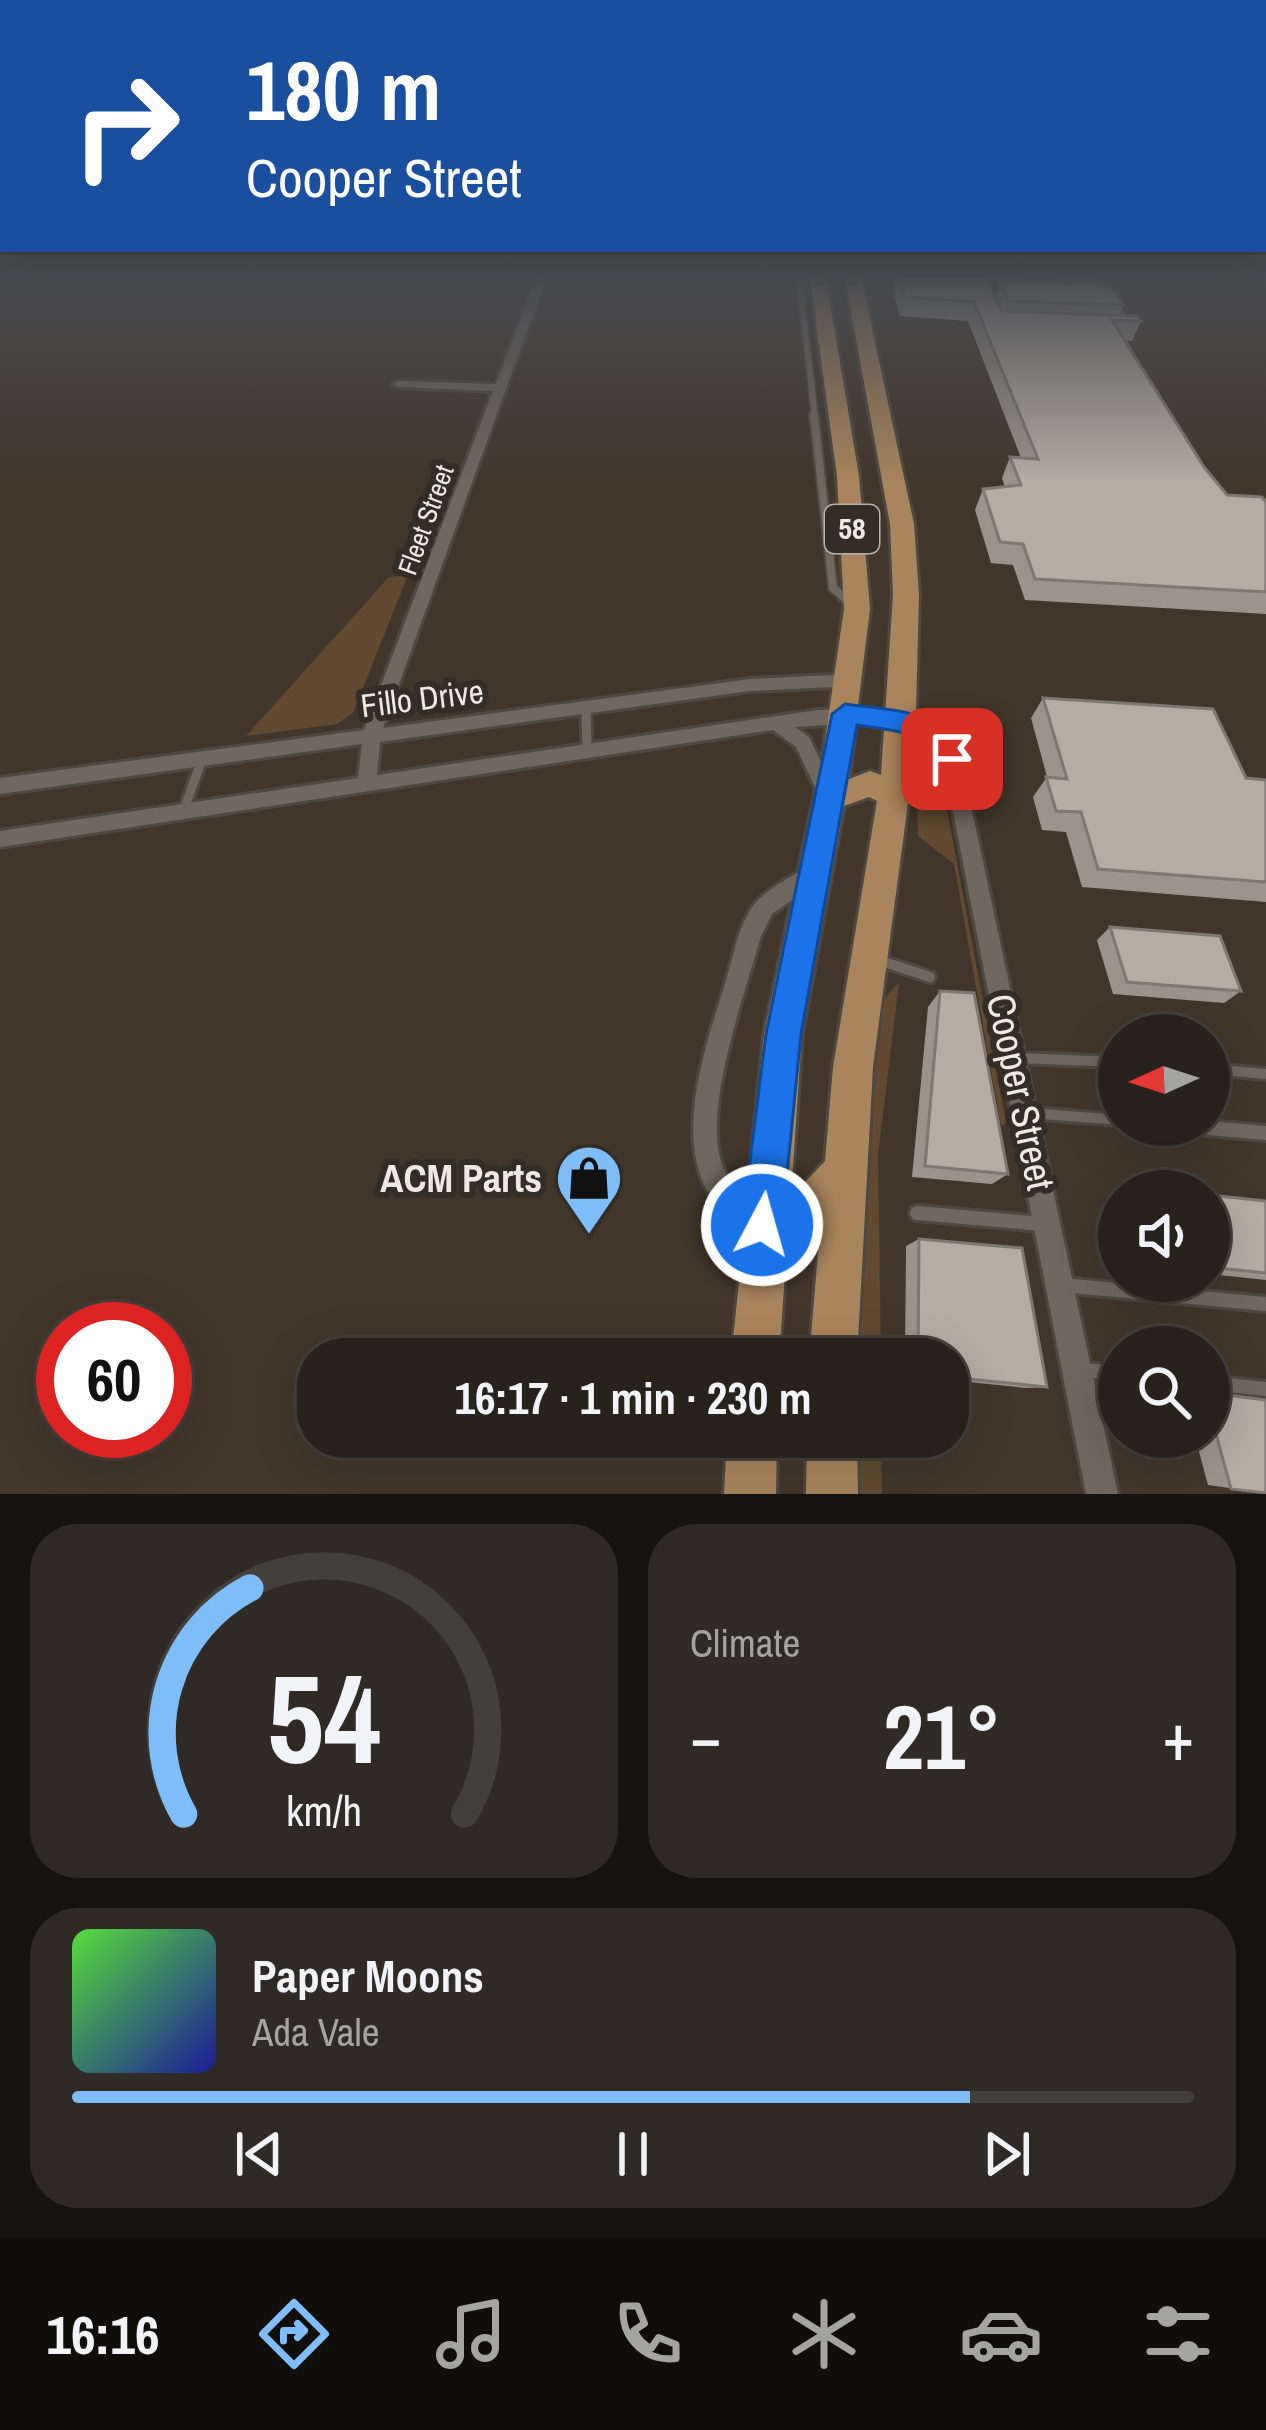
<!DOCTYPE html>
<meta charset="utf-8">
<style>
body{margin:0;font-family:"Archivo Narrow",sans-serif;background:#2f2a25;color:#f1f3f6;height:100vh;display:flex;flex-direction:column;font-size:45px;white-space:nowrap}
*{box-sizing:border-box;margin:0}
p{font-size:39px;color:#a4a4a3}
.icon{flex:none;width:66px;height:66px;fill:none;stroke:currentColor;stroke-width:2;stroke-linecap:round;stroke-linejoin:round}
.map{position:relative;height:1494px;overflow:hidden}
.sheet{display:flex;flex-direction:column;gap:30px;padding:30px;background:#15130f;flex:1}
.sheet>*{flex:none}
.banner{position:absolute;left:0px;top:0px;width:1266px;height:252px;box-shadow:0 12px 48px #0002,0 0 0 3px #433f3b;background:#1a4fa0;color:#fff;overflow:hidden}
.needle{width:78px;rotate:267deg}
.tools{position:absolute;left:1098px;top:1014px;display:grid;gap:24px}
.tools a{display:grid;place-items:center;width:132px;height:132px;border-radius:50%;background:#27221c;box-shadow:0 12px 48px #0002,0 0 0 3px #433f3b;font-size:60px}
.speed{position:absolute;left:36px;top:1302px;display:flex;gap:24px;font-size:60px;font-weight:700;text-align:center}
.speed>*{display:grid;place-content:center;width:156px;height:156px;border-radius:50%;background:#27221c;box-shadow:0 12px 48px #0002,0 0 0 3px #433f3b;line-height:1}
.speed .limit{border:18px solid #d22;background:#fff;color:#111}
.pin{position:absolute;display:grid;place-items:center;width:102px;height:102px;color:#fff;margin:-51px;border-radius:24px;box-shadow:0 6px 18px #0006}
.me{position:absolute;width:132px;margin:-66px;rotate:6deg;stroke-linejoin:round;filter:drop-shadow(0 0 9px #0008)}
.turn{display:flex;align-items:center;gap:42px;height:252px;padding:0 48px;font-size:54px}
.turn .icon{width:156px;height:156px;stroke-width:2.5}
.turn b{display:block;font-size:84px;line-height:102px}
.big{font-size:90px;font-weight:700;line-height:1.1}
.sheet .card{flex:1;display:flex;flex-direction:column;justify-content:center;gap:18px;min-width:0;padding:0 42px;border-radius:48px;background:#2f2a25}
.sheet .dial{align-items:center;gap:0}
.dial svg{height:312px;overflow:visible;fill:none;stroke:#433f3b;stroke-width:7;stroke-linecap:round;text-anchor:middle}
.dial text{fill:#f1f3f6;stroke:none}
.song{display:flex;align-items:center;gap:36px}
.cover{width:144px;height:144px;border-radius:18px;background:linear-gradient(135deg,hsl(110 70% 55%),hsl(240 70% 35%))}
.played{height:12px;border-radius:6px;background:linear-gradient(90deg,#7fbdf9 80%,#433f3b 80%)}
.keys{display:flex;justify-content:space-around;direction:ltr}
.heat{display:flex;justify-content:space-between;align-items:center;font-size:66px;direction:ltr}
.sheet .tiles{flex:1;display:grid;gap:30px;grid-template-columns:1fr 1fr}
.card:last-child{grid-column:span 2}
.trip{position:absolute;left:297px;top:1338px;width:672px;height:120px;border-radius:48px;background:#27221c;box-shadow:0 12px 48px #0002,0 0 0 3px #433f3b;font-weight:700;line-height:120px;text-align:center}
.tab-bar{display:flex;height:192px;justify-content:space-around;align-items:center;background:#100e0b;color:#a4a4a3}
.tab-bar .icon{width:84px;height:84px}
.tab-bar .active{color:#7fbdf9}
.tab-bar b{font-size:54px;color:#f1f3f6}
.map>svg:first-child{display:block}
</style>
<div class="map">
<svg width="1266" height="1494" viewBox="0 0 1266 1494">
<rect width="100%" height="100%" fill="#342d25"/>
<path fill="#42362a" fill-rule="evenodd" d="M0,273H1266V1494H0ZM1119,1035H1209V1125H1119ZM1119,1191H1209V1281H1119ZM63,1329H165V1431H63ZM1119,1347H1209V1437H1119ZM318,1359H948V1437H318Z"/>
<g fill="#614a30">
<path d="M408,575L353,713L337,724L246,736L389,577Z"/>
<path d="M922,747L938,762L1006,1123L1001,1126L954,864L918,836L915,750Z"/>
<path d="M899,983L878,1155L881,1359H858L872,1086L883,999Z"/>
<path d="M857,1437H881L882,1494H856Z"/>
</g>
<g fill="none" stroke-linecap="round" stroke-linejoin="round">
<g stroke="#4e4841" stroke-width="9">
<g id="service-far4">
<path d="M1040,273L1049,290"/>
<path d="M1095,273L1128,324"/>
<path d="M815,418L800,284L817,276"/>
</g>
</g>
<g stroke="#4e4841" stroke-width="12">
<path id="service-far3" d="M814,415L833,588L847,600"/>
</g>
<g stroke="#4e4841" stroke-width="15">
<g id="service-far2">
<path d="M844,597L849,602"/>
<path d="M586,709L587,754"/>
<path d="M183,812L203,757"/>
</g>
</g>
<g stroke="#4e4841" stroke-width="16">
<g id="service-far1">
<path d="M875,959L930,977"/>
<path d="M1017,1058L1119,1062"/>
<path d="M1209,1069L1266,1074"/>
<path d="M1030,1113L1119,1120"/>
</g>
</g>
<g stroke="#4e4841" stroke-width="20">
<g id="service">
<path d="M1174,1125L1266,1133"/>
<path d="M917,1213L1043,1224"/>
<path d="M1062,1285L1266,1304"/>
<path d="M1082,1370L1119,1373"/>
<path d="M1209,1383L1266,1389"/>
</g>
</g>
<g stroke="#4e4841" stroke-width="6">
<g id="minor">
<path d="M538,273H548L383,728L750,679L832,675L850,667L858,673L856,677L835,687L750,691L380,742L377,775L817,710L871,708L940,725L961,759L1118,1494H1086L943,760L928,735L871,722L795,727L809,737L836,793L834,798H820L796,747L773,730L0,847V831L358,778L362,744L0,794V778L364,730L493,391L399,387L393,384L399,381L496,384Z"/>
<path d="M814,865L821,868L824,874L821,880L772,914L761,936C746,991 698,1119 725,1171C736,1193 766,1202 775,1224L771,1233L762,1237C654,1193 699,1066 725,984C733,958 739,919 759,899C773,886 797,872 814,865Z"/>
</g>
</g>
<g stroke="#4e4841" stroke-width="6">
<g id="primary">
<path d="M809,273H825L859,476L870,609L849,779L870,771L881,775L893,595L890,524L844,273H860L914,524L919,595L915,750L873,1067L857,1359H809L820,1230L787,1245L779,1359H731L744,1233L740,1224L746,1209L764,1034L822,760L844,609L837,476ZM869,797L877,801L833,1067L825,1161L791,1197L802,1034L844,806Z"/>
<path d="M727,1437H777L776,1494H724Z"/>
<path d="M807,1437H857L858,1494H806Z"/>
</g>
</g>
<use href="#service-far4" stroke="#70675e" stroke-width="6"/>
<use href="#service-far3" stroke="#70675e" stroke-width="8"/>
<use href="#service-far2" stroke="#70675e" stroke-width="9"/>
<use href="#service-far1" stroke="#70675e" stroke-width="10"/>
<use href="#service" stroke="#70675e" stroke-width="14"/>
<use href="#minor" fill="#70675e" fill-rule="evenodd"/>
<use href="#primary" fill="#a9845c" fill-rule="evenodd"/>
</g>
<g fill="#9c948b">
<path d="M897,273L995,295L999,281L1123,305L1119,316L1141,321L1132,341L1124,340L1204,467L1227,495L1266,502V614L1025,600L1013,565L991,563L975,510L983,489L1005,487L1002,478L1010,457L1021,458L968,321L900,316L893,291Z"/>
<path d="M985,273H1025L1023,281L988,280Z"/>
<path d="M1053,273H1097L1093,284L1058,282Z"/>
<path d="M1043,698L1246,778L1266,780V902L1082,887L1066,832L1042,830L1033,797L1047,777L1031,718Z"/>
<path d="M1110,927L1241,991L1224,1003L1113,994L1097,940Z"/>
<path d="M940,991L1008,1174L992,1184L912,1177L928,1007Z"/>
<path d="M1209,1195L1266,1201V1280L1209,1274Z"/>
<path d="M919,1239L1047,1387L1027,1388L948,1380V1359H905L906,1246Z"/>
<path d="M1209,1393L1266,1493L1208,1485L1195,1437H1209Z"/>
</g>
<g fill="#b5aca2" stroke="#7f7871" stroke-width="3">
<path d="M897,273H984L1002,311L1137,316L1141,321L1112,320L1204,467L1227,495L1262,497L1266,502V592L1035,579L1023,544L1000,542L983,489L1021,485L1010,457L1038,459L974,302L904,297Z"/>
<path d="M999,281L1109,285L1123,305L1009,301Z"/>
<path d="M1043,698L1213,709L1246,778L1266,780V882L1098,869L1081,812L1056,811L1046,777L1067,779Z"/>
<path d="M1110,927L1220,936L1241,991L1127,982Z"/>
<path d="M940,991L974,993L1008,1174L925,1166Z"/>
<path d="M1209,1195L1266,1201V1273L1209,1267Z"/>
<path d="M919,1239L1022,1248L1047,1387L948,1377V1359H918Z"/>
<path d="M1209,1393L1266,1400V1493L1231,1489L1209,1408Z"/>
</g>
<linearGradient id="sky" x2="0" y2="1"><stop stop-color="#1d1914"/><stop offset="0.57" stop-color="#4a4c51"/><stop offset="1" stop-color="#4a4c51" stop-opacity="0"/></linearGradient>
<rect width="1266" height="483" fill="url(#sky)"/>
<path fill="#1a73e8" stroke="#114b97" stroke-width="3" d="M845,704C894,711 944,708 966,759L952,770L942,767C924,730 895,731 857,725L801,1034L782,1225L777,1239L762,1245L748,1239L742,1225L766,1034L832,714Z"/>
<defs>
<g id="shop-pin" transform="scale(3.45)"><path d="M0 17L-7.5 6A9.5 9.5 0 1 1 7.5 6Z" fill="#7fbdf9" stroke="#342d25"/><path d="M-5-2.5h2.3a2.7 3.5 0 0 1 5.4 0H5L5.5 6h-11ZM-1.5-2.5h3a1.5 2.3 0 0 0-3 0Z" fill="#111"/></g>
</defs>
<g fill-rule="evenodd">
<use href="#shop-pin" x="589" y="1178"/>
</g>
<g text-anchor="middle" stroke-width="12" stroke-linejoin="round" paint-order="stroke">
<g font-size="27" fill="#eee9e4" stroke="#342d25">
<text transform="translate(426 520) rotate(-70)" y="9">Fleet Street</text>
</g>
<rect fill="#342d25" stroke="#b6b1ab" stroke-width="3" x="825" y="505" width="54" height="48" rx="9"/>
<g font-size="30" font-weight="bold" fill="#eee9e4">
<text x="852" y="539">58</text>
</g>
<g font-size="33" fill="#eee9e4" stroke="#342d25">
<text transform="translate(422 698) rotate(-7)" y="12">Fillo Drive</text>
</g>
<g font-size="39" fill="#eee9e4" stroke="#342d25">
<text transform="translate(1021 1092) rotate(78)" y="14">Cooper Street</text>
</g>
<g font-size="39" font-weight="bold" fill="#eee9e4" stroke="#342d25" text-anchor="end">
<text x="542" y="1192">ACM Parts</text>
</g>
</g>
</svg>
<div class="tools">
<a><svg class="needle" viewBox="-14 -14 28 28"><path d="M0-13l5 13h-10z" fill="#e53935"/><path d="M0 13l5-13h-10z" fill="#a4a4a3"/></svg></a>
<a><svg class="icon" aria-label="sound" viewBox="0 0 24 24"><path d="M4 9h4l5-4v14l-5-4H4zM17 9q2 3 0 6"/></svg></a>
<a><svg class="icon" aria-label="search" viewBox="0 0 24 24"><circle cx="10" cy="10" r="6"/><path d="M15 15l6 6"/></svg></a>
</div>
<div class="speed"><div class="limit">60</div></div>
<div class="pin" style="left:952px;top:759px;background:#d93025"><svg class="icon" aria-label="arrive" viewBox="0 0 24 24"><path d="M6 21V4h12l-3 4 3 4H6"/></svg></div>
<svg class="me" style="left:762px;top:1225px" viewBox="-20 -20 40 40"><circle r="17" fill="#1a73e8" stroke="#fff" stroke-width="3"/><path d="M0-11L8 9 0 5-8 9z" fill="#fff"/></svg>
<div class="trip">16:17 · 1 min · 230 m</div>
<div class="banner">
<div class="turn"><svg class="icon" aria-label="right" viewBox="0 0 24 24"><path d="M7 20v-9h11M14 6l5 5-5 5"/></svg><div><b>180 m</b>Cooper Street</div></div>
</div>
</div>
<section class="sheet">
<div class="tiles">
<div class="card dial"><svg viewBox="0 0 100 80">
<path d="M14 69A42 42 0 1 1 86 69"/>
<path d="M14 69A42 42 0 0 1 31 11" stroke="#7fbdf9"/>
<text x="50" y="56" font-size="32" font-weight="700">54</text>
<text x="50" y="72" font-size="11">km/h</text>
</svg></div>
<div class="card"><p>Climate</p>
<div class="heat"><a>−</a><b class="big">21°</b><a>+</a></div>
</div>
<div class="card">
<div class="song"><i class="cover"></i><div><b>Paper Moons</b><p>Ada Vale</p></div></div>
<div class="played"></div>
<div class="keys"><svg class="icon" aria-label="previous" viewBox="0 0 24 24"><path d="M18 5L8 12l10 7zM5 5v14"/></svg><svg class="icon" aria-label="pause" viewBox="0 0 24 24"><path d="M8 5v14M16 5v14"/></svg><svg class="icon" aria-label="next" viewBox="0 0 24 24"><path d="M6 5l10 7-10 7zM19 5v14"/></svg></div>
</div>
</div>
</section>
<nav class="tab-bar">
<b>16:16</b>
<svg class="icon active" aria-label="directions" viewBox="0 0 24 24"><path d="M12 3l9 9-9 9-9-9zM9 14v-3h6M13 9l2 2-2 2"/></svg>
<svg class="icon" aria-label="music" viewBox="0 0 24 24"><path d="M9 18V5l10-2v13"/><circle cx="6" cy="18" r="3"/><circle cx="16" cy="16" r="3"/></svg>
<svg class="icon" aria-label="phone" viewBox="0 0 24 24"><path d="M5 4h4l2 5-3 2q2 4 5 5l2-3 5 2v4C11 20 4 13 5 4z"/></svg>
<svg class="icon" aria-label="climate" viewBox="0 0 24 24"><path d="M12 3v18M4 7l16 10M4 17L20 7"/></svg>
<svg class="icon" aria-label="car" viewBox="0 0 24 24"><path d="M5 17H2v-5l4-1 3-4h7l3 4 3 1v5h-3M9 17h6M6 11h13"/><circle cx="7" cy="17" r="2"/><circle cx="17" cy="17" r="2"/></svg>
<svg class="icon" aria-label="filters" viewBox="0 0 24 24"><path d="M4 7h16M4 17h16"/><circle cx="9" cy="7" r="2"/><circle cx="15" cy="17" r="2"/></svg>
</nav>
